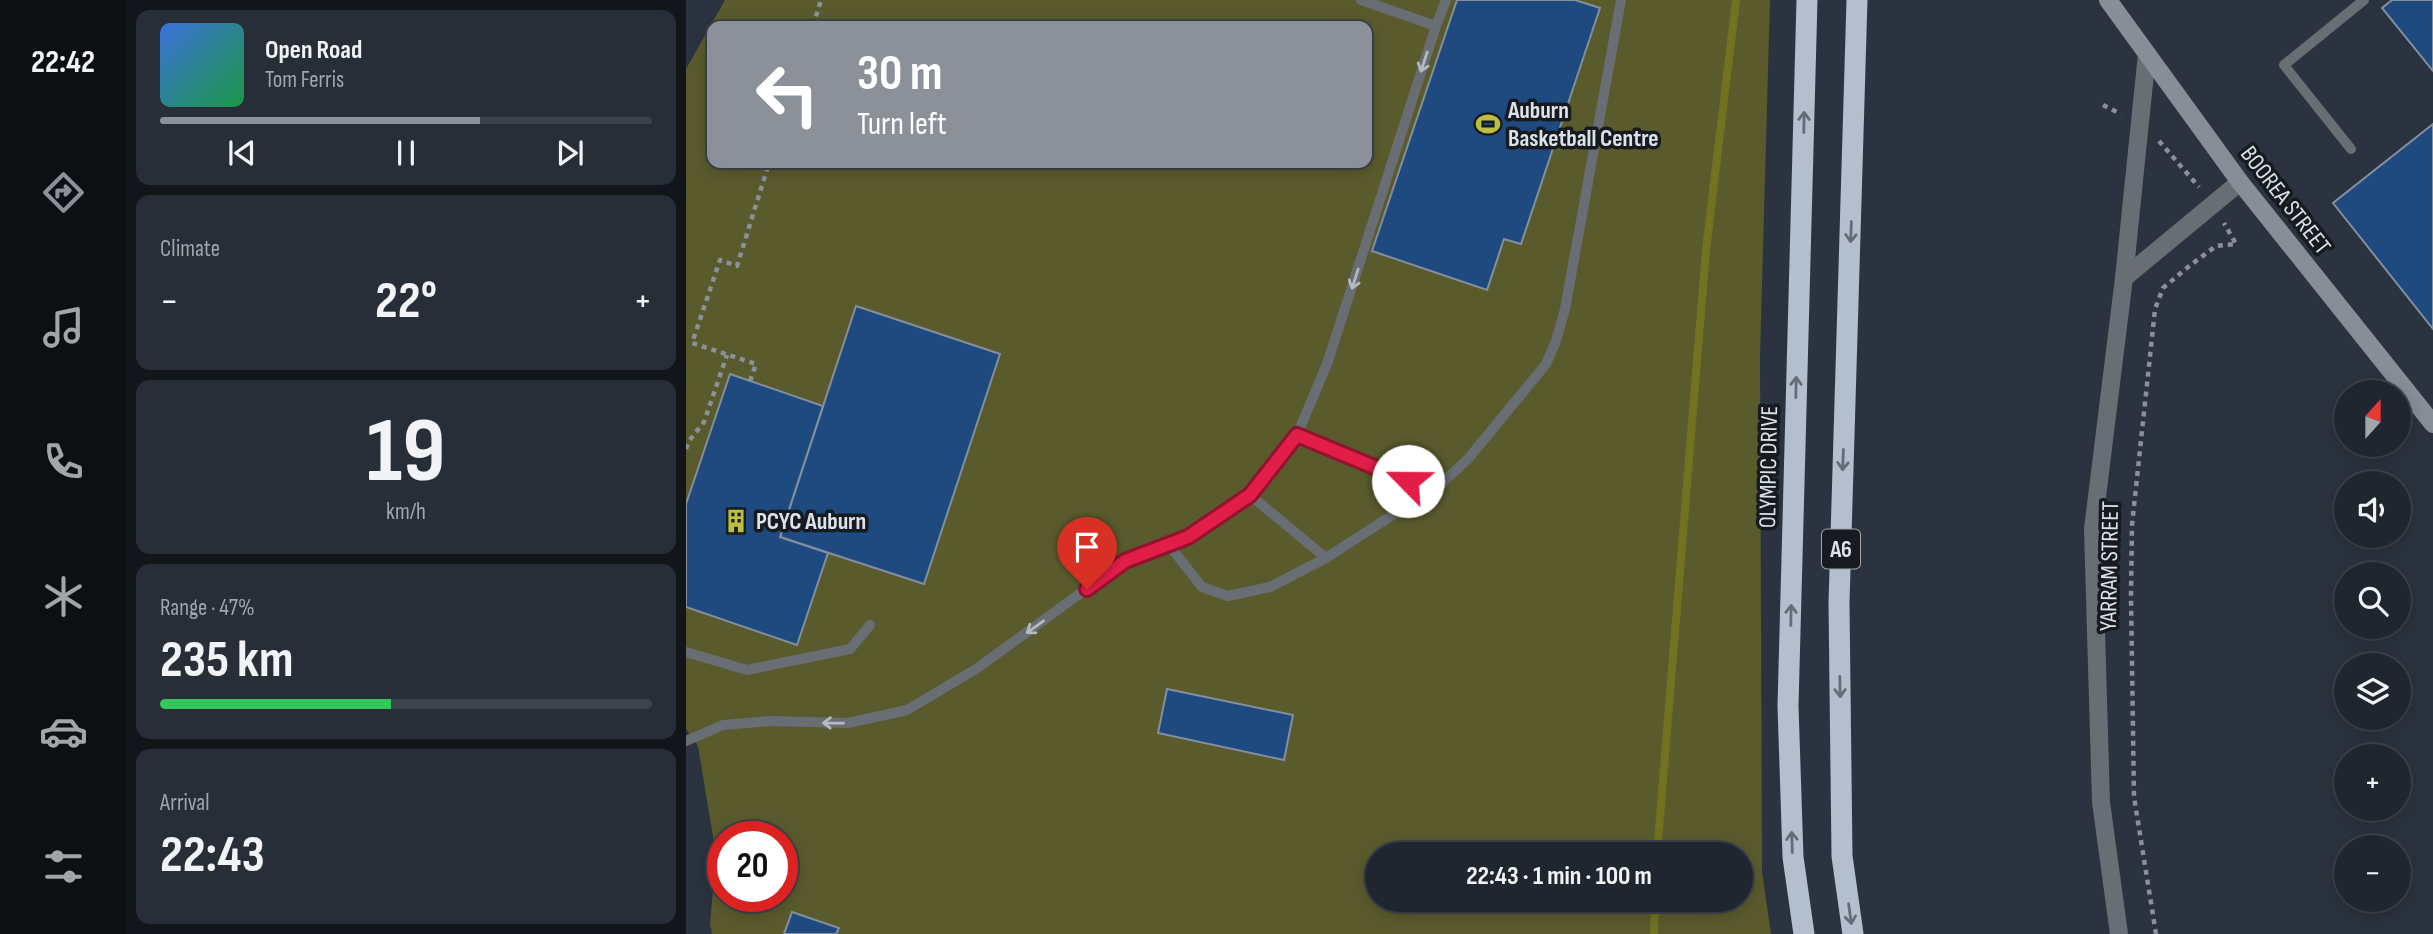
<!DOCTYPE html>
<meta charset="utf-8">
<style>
body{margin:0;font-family:"Sofia Sans Condensed",sans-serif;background:#282e37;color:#f1f3f6;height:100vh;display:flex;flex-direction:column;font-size:26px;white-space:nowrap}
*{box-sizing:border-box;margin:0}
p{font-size:23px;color:#a2a5aa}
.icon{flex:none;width:38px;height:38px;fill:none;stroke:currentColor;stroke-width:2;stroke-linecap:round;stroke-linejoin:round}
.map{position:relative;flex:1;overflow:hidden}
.details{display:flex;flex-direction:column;gap:10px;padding:10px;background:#12151a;width:560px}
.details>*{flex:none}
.banner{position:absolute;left:21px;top:21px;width:665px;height:147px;border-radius:14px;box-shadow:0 4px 18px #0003,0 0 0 2px #3d434b;background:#8c9099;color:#fff;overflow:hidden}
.needle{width:46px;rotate:21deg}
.controls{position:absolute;left:1648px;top:380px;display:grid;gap:14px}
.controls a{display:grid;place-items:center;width:77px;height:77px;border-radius:50%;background:#20262f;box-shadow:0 4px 18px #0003,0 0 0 2px #3d434b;font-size:35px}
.speed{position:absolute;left:21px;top:821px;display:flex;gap:14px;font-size:35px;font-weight:700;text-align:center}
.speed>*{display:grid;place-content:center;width:91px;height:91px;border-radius:50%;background:#20262f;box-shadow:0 4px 18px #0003,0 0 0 2px #3d434b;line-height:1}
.speed .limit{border:10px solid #d22;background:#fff;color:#111}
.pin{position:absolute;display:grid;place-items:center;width:60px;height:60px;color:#fff;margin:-72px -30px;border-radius:50% 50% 50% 0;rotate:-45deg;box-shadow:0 0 7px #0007}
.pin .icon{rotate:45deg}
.me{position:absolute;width:77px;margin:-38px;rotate:293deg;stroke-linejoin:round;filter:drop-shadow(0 0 5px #0008)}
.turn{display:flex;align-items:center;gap:24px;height:147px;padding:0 35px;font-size:32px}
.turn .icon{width:91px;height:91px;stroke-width:2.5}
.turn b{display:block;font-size:49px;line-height:60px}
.big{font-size:52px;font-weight:700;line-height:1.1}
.details .widget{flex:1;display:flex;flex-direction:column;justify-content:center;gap:10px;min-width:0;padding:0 24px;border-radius:14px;background:#282e37}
.details .dial{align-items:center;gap:0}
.dial b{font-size:91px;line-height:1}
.song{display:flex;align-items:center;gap:21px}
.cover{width:84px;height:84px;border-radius:10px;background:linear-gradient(135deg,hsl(220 70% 55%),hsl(140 70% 35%))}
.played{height:7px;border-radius:4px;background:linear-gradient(90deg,#8c9099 65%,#3d434b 65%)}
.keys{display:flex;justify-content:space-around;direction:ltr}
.heat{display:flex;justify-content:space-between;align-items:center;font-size:38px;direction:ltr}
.charge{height:10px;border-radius:5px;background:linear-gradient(90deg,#34c759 47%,#3d434b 0)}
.trip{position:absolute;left:679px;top:842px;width:388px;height:70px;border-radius:35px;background:#20262f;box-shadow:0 4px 18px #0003,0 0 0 2px #3d434b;font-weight:700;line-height:70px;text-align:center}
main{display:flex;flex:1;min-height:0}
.tabs{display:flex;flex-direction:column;width:126px;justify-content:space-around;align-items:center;background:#0d0f13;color:#a2a5aa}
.tabs .icon{width:49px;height:49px}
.tabs .on{color:#8c9099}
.tabs b{font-size:32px;color:#f1f3f6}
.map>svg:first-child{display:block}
</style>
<main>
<nav class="tabs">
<b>22:42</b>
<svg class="icon on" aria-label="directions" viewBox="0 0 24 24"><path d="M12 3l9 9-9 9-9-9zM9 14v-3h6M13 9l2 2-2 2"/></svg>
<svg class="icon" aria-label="music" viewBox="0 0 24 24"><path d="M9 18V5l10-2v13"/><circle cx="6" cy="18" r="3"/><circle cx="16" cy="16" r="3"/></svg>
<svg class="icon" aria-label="phone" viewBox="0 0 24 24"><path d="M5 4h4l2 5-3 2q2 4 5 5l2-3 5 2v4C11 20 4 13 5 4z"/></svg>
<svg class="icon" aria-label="climate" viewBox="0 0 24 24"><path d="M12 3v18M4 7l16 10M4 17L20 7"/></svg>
<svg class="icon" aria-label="car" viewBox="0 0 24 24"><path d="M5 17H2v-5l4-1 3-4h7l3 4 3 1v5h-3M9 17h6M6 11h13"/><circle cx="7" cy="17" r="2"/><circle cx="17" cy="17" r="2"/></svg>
<svg class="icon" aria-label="filters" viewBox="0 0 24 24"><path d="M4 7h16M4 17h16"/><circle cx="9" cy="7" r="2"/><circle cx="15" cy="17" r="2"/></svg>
</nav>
<section class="details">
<div class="widget">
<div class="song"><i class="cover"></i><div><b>Open Road</b><p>Tom Ferris</p></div></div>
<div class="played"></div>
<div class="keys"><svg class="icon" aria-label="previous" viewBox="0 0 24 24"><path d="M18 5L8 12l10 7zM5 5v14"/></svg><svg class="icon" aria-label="pause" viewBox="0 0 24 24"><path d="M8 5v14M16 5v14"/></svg><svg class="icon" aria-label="next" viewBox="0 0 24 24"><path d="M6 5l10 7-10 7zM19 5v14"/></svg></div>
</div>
<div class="widget"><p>Climate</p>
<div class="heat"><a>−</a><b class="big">22°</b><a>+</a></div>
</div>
<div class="widget dial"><b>19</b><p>km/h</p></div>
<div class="widget"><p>Range · 47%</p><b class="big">235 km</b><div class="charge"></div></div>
<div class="widget"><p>Arrival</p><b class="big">22:43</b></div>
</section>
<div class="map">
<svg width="1747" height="934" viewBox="0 0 1747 934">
<rect width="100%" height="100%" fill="#2a333f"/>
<path fill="#5a5b2d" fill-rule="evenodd" d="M39,0H1084L1074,356L1076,872L1085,934H26L24,924L30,855L12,746L0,729V69ZM26,26H681V163H26ZM37,836H96V896H37ZM691,854H1055V900H691Z"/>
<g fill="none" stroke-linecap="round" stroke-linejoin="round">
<g stroke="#727320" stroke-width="8">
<path d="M971,854L1020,250L1050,0"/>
<path d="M968,934L969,900"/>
</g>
</g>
<g fill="#1e4a80" stroke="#848f9e" stroke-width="2">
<path d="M771,0H889L914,8L835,244L818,239L801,290L686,251Z"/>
<path d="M1706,0H1747V71L1696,8Z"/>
<path d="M1747,124V329L1647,203Z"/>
<path d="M170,306L314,354L238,584L94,537Z"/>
<path d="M44,374L137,406L94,537L142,553L111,645L0,607V504Z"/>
<path d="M481,689L607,715L598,760L472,733Z"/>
<path d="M106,912L153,928L150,934H98Z"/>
</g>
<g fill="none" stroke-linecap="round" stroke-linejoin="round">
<g stroke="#8a919b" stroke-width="4.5" stroke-dasharray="5 5" stroke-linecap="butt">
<path d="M127,26L135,0"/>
<path d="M1417,105L1435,114"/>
<path d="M1473,141L1513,187"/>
<path d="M64,381L70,364L6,343L34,260L51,266L83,163"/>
<path d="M0,449L3,441L18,422L41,355"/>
<path d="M1470,934L1448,797L1445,596L1446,525L1469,309L1477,288L1502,267L1530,246L1550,244L1538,223"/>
</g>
<g stroke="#696e74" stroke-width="10">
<path d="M750,26L760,0"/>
<path d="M1665,149L1598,65L1678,0"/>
<path d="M611,435L744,490"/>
<path d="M564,495L640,558"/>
<path d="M482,544L516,587L542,596L584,587L640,558L756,483L782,459L860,364L870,341L879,309L935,0"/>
<path d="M0,652L61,670L164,649L184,625"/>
<path d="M0,741L37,725L84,721L162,723L221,710L290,669L439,561L501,537L564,495L611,435L641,364L750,26L675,0"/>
</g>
<g stroke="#696e74" stroke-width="18">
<path d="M1438,278L1554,182"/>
<path d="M1433,934L1415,802L1407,529L1438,278L1461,54"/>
</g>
<path stroke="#878e98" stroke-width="18" d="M1422,0L1554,182L1747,424"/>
<g stroke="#b3bece" stroke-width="21">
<path d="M1118,934L1107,857L1102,706L1121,0"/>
<path d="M1167,934L1156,856L1153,603L1171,0"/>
</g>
</g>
<defs><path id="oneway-shaft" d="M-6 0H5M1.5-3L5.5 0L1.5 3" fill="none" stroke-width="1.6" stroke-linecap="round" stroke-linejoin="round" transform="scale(1.75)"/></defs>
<g stroke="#b4b9c1">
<use href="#oneway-shaft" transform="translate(738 62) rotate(108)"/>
<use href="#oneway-shaft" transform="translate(669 279) rotate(108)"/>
<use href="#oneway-shaft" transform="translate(349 627) rotate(144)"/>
<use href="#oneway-shaft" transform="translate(147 723) rotate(-179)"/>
</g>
<g stroke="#656c77">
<use href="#oneway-shaft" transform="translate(1118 122) rotate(-89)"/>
<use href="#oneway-shaft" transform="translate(1165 232) rotate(92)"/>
<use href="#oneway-shaft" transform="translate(1110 387) rotate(-89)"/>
<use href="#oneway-shaft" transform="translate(1157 460) rotate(92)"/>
<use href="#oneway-shaft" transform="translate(1105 615) rotate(-89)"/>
<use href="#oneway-shaft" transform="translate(1154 687) rotate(89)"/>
<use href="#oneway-shaft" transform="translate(1106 842) rotate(-92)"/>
<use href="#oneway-shaft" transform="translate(1164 914) rotate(82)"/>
</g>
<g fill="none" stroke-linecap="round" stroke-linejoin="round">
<g stroke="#92132f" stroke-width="18">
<path id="route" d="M401,589L439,561L502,537L564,495L611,435L722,481"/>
</g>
<use href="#route" stroke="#e11d48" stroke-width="12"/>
</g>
<defs>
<g id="stadium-bare" transform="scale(1.89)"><path d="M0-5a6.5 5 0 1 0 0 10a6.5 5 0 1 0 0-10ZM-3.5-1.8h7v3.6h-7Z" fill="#bdbf43" stroke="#171b20" stroke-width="2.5" paint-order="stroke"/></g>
<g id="building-bare" transform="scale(1.89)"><path d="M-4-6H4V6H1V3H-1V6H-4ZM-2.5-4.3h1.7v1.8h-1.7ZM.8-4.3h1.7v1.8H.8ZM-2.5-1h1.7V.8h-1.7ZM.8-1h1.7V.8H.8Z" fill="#bdbf43" stroke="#171b20" stroke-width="2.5" paint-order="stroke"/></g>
</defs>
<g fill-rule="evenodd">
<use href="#stadium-bare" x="802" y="124"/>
<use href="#building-bare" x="50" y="521"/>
</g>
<g text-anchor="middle" stroke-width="7" stroke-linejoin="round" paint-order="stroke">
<rect fill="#171b20" stroke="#a1a6ad" stroke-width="2" x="1136" y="529.5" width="38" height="39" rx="5"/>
<g font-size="23" font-weight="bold" fill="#dce2ea">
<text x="1155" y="557">A6</text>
</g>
<g font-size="24" font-weight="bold" fill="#dce2ea" stroke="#171b20" text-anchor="start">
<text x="822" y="118">Auburn<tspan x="822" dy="28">Basketball Centre</tspan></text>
<text x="70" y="529">PCYC Auburn</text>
</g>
<g font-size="24" fill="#dce2ea" stroke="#171b20">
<text transform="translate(1600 200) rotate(52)" y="8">BOOREA STREET</text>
<text transform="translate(1082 467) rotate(-89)" y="8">OLYMPIC DRIVE</text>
<text transform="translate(1423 566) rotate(-89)" y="8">YARRAM STREET</text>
</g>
</g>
</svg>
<div class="controls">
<a><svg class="needle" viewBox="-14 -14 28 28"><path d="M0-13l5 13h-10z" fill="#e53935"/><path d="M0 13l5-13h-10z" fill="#a2a5aa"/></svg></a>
<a><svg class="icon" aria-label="sound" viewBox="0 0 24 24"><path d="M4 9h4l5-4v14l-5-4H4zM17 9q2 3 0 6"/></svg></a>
<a><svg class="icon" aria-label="search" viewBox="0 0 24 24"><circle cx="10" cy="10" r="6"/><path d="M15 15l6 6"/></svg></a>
<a><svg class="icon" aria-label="layers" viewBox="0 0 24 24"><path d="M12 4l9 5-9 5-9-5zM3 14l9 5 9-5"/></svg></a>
<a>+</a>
<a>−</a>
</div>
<div class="speed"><div class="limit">20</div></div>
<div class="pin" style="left:401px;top:589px;background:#d93025"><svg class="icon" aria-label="arrive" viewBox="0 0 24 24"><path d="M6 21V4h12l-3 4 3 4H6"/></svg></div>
<svg class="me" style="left:722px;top:481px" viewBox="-20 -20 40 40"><circle r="19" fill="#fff"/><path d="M0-13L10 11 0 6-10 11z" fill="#e11d48"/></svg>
<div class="trip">22:43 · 1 min · 100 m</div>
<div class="banner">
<div class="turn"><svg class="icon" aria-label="left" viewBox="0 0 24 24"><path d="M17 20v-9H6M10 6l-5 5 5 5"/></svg><div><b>30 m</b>Turn left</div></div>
</div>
</div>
</main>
